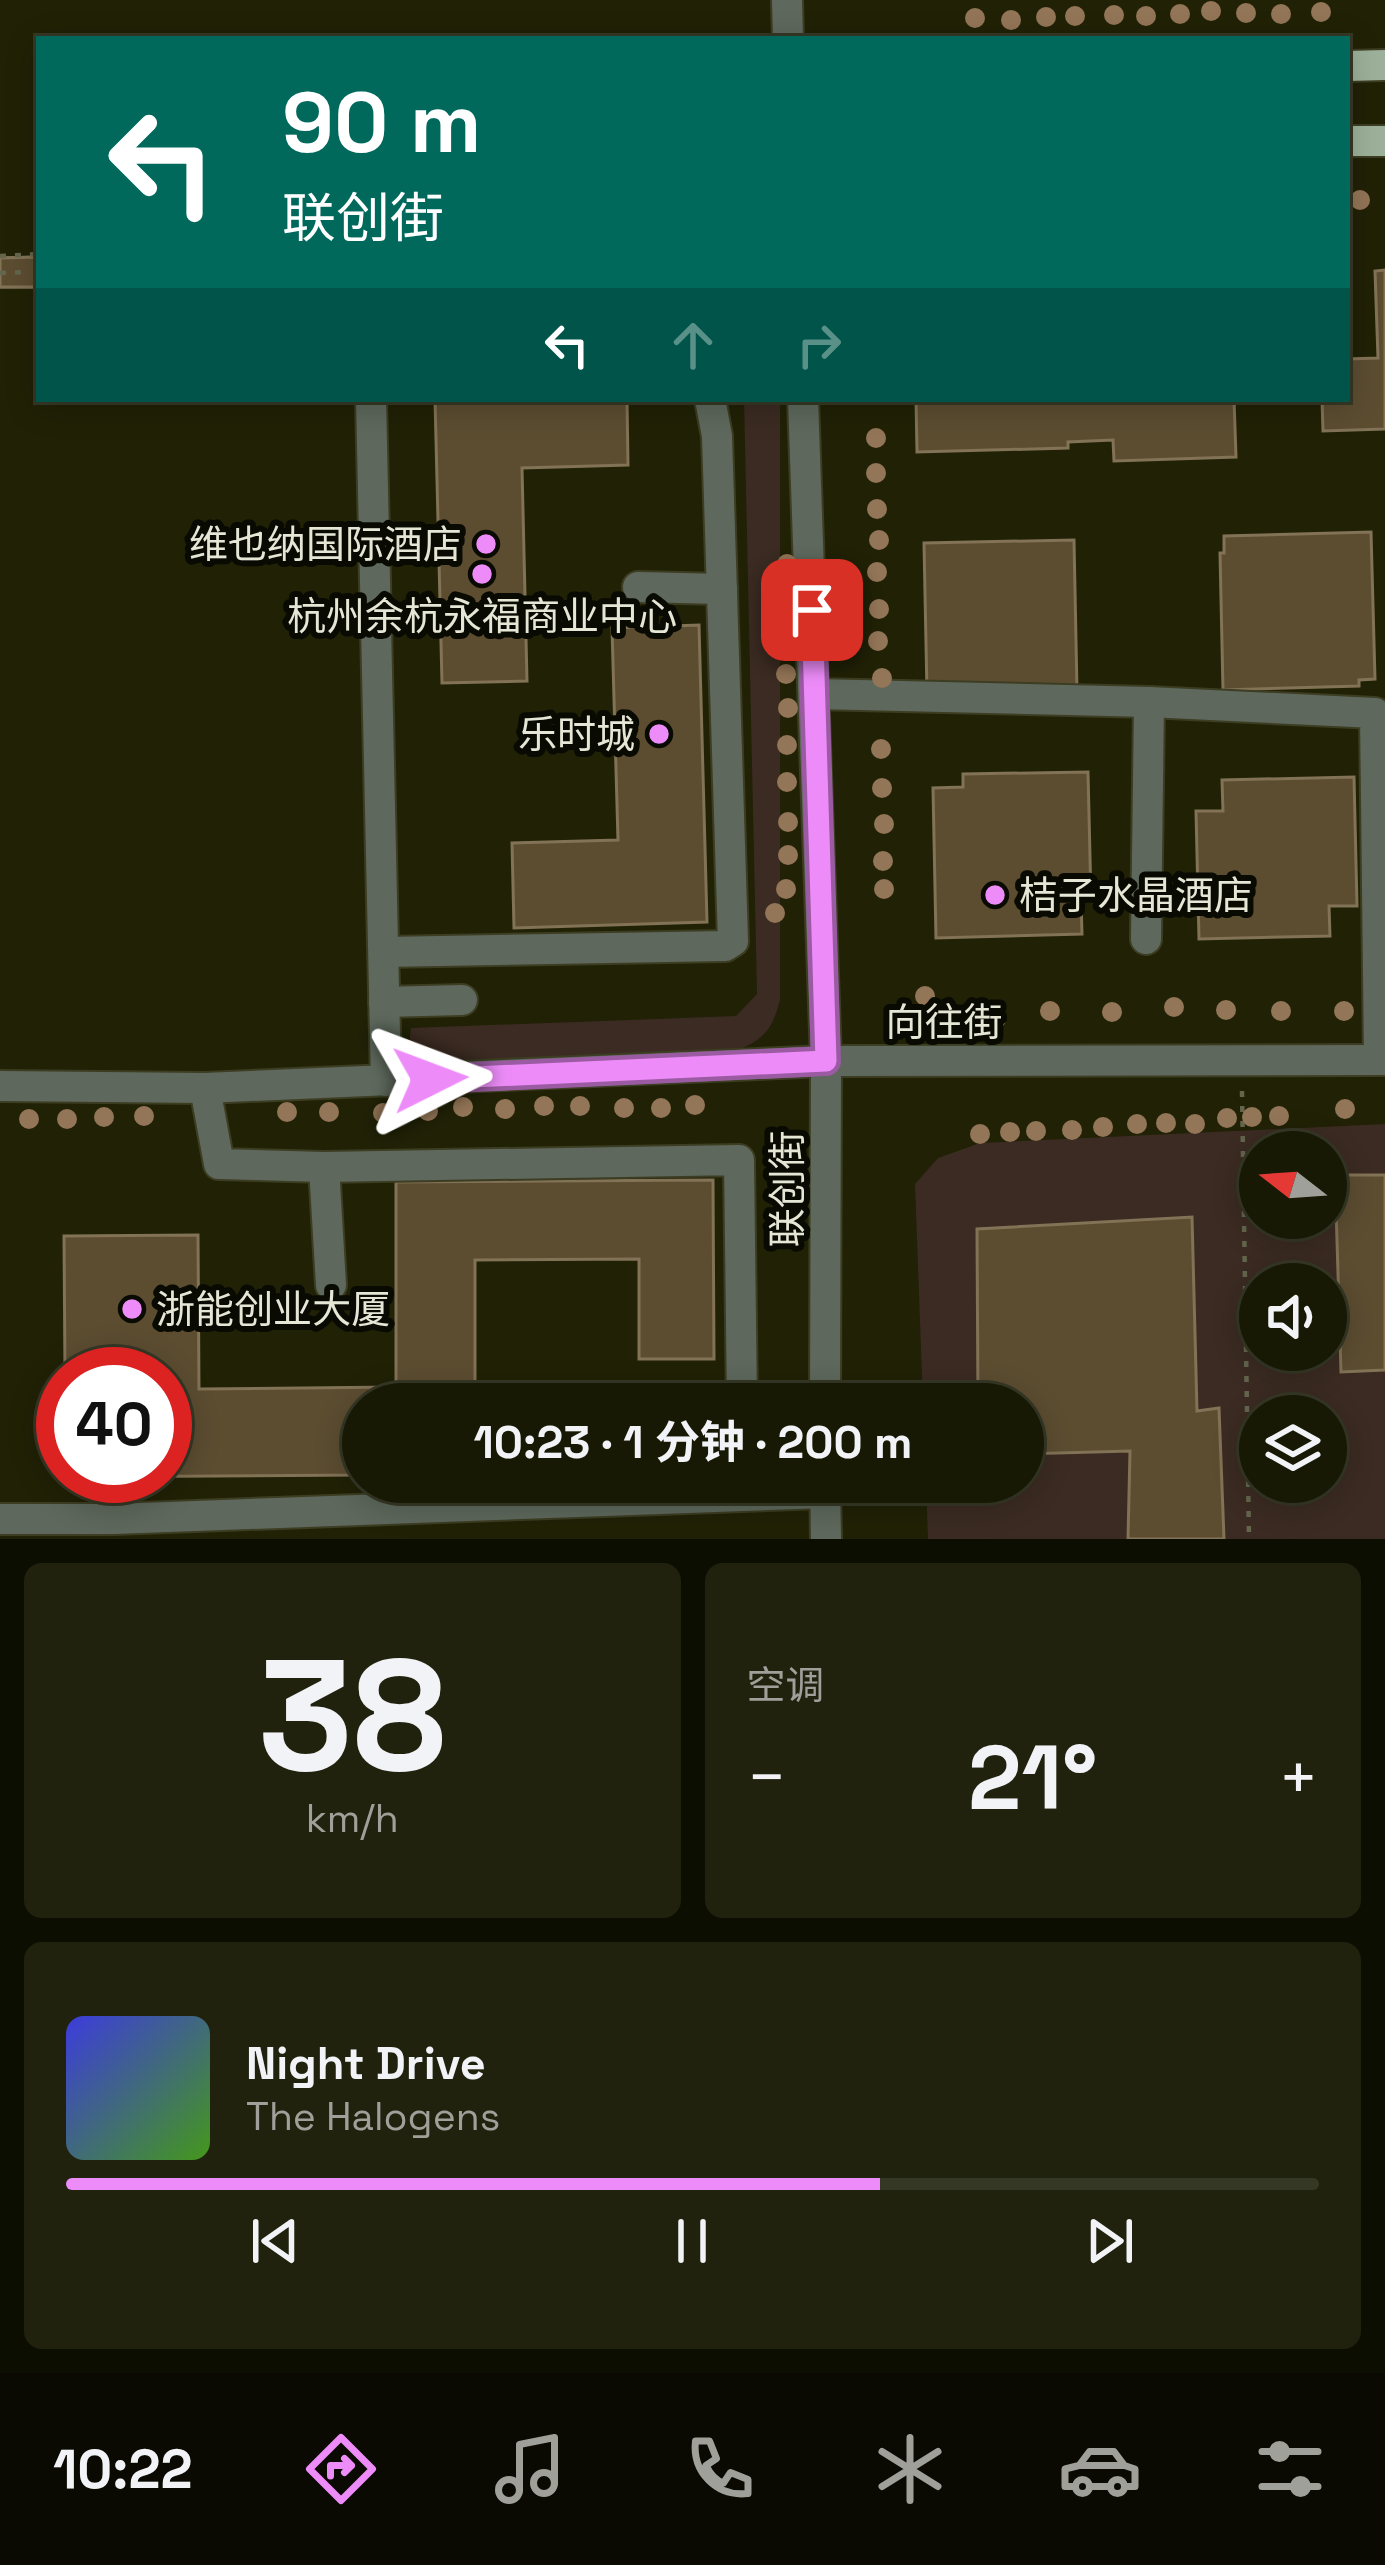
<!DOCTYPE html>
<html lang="zh">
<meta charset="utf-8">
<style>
body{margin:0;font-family:"Space Grotesk","Noto Sans SC",sans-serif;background:#21220e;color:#f1f3f6;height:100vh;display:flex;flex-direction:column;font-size:45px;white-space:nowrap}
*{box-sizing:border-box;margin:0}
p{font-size:39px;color:#9fa09a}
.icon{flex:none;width:66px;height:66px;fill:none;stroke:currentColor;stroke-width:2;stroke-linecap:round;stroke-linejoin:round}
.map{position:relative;height:1539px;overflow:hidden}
.details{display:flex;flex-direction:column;gap:24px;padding:24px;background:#0d0e02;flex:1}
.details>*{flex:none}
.hud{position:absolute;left:36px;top:36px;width:1314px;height:366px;border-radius:0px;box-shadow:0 6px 30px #0003,0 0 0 3px #363826;background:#00695c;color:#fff;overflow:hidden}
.needle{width:78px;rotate:287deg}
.controls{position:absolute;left:1239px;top:1131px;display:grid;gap:24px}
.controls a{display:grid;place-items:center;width:108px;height:108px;border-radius:50%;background:#181904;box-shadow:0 6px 30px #0003,0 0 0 3px #363826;font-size:60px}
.speed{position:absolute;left:36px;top:1347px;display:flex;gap:24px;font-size:60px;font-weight:700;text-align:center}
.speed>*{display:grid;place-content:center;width:156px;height:156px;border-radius:50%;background:#181904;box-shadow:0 6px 30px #0003,0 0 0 3px #363826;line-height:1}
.speed .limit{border:18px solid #d22;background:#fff;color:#111}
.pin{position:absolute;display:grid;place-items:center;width:102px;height:102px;color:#fff;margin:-51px;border-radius:24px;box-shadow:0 6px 18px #0006}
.me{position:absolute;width:132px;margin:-66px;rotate:87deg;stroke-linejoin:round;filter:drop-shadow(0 0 9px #0008)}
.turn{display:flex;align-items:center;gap:42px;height:252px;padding:0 48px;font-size:54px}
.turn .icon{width:156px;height:156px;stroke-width:2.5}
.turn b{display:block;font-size:84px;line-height:102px}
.lanes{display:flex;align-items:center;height:114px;padding:0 48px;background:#0003;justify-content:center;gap:60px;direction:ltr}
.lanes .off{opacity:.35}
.big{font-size:90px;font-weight:700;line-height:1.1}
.details .card{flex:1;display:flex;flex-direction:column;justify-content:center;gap:18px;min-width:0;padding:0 42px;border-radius:18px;background:#21220e}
.details .dial{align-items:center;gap:0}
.dial b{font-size:156px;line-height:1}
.song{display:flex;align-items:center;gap:36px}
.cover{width:144px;height:144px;border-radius:18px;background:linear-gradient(135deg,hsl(240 70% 55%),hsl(100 70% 35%))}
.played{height:12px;border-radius:6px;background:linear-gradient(90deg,#ed8cf9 65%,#363826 65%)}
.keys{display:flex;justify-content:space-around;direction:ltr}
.heat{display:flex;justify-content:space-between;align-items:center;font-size:66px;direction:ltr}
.details .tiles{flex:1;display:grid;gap:24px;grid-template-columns:1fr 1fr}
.card:last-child{grid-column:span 2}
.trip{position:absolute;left:342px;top:1383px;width:702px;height:120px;border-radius:60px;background:#181904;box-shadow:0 6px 30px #0003,0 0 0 3px #363826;font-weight:700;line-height:120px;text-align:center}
.menu{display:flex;height:192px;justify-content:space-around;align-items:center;background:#0a0a02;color:#9fa09a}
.menu .icon{width:84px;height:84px}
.menu .current{color:#ed8cf9}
.menu b{font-size:54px;color:#f1f3f6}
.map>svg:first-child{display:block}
</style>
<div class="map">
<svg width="1385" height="1539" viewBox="0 0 1385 1539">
<rect width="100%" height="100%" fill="#202105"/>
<g fill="#3b2b22" fill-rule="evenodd">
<path d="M744,399H780V1000C772,1031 763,1040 734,1052L407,1064L411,1028L736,1016L757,994Z"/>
<path d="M1385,1124V1539H928L926,1482H1023V1404H923L915,1184L938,1158L980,1143ZM1260,1152H1326V1218H1260ZM1260,1284H1326V1350H1260ZM1260,1416H1326V1482H1260Z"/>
</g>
<g fill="#5c4d31" stroke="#827256" stroke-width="3">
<path d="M36,257V287H0V258Z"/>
<path d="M36,257V287H0V258Z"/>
<path d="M1385,270V429L1323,431L1322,399H1347V359L1378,358L1375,271Z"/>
<path d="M435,399H627L628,465L522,468L527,681L442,683Z"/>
<path d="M916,399H1234L1236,457L1114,461L1113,440L1068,442V448L917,452Z"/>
<path d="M1371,532L1375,679L1359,680V686L1223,690L1220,553H1224V536Z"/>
<path d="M1074,540L1077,691L927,694L924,543Z"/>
<path d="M699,625L707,922L514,928L512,843L618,840L612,628Z"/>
<path d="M1088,772L1091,899H1081L1082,934L936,938L933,788L963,787V774Z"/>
<path d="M1354,777L1357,906H1329L1330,936L1199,939L1196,811H1223L1222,780Z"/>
<path d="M1335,1175H1385V1370L1341,1372Z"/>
<path d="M713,1180L714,1359H639V1259L475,1260V1404H363V1475L65,1477L165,1476V1374H65L64,1236L198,1235L199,1389L396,1387V1182Z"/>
<path d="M1192,1217L1197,1411L1219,1408L1224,1539H1128L1130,1451L1023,1454V1404H978L977,1229Z"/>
</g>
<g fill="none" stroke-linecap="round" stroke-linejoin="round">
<g stroke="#3c3d22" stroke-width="34">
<g id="minor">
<path d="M787,0L788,39"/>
<path d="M371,399L386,1081"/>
<path d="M803,399L826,1061L825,1404"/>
<path d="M638,587L722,589"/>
<path d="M816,694L1149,702L1375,713L1379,1060"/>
<path d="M1146,939L1149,702"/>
<path d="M384,952L725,946L733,941L717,436L710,399"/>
<path d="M384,1002L462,1000"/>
<path d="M0,1086L205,1088L826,1061L1385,1060"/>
<path d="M205,1088L219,1164L324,1167L739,1160L742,1404"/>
<path d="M324,1167L331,1285"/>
<path d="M825,1482L826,1539"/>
<path d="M0,1519H114L825,1493"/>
</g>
</g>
<g stroke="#3c3d22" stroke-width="34">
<g id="major">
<path d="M1347,66L1385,65"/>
<path d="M1347,141H1385"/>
</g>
</g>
<g stroke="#64654d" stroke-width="4.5" stroke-dasharray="6 9" stroke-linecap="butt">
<path d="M0,256L39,254"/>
<path d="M0,273L26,272"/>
<path d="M1242,1091L1249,1539"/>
</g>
<use href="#minor" stroke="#5e685c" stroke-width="30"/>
<use href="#major" stroke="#9db19a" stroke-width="30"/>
</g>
<g fill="#937557">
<circle cx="1211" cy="11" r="10"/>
<circle cx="1321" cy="12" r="10"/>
<circle cx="1246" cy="13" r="10"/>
<circle cx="1180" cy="14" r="10"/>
<circle cx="1281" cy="14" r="10"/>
<circle cx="1114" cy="15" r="10"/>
<circle cx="1075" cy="16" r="10"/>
<circle cx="1146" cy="16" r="10"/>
<circle cx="1046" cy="17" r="10"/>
<circle cx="975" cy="18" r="10"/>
<circle cx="1011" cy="20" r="10"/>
<circle cx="1360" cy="200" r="10"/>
<circle cx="876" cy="438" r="10"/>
<circle cx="876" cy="473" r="10"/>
<circle cx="877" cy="509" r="10"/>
<circle cx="879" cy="540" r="10"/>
<circle cx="787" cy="564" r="10"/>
<circle cx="877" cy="572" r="10"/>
<circle cx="786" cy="608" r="10"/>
<circle cx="879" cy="609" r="10"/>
<circle cx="878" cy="641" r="10"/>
<circle cx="787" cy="643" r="10"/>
<circle cx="786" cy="674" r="10"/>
<circle cx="882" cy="678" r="10"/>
<circle cx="788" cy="708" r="10"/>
<circle cx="787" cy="745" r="10"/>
<circle cx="881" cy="749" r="10"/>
<circle cx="787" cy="782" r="10"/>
<circle cx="882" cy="788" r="10"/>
<circle cx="788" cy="822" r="10"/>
<circle cx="884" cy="824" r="10"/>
<circle cx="788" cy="855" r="10"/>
<circle cx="883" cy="861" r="10"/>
<circle cx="786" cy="889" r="10"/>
<circle cx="884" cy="889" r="10"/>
<circle cx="775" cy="913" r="10"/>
<circle cx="925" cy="996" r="10"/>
<circle cx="1174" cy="1007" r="10"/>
<circle cx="1226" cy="1010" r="10"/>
<circle cx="1050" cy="1011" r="10"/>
<circle cx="1281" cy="1011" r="10"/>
<circle cx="1344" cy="1011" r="10"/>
<circle cx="1112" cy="1012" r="10"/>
<circle cx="996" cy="1019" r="10"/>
<circle cx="695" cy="1105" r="10"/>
<circle cx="544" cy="1106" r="10"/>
<circle cx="580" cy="1106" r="10"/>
<circle cx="463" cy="1107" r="10"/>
<circle cx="624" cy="1108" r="10"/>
<circle cx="661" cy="1108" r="10"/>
<circle cx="505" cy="1109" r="10"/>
<circle cx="1345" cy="1109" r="10"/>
<circle cx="428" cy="1111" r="10"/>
<circle cx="287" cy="1112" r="10"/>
<circle cx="329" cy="1112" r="10"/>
<circle cx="383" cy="1113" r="10"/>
<circle cx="144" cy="1116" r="10"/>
<circle cx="1279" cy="1116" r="10"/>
<circle cx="104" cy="1117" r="10"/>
<circle cx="1252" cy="1117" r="10"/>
<circle cx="1227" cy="1118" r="10"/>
<circle cx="29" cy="1119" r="10"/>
<circle cx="67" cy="1119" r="10"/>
<circle cx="1166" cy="1123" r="10"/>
<circle cx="1137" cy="1124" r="10"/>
<circle cx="1195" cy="1124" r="10"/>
<circle cx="1103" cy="1127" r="10"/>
<circle cx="1072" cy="1130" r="10"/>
<circle cx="1036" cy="1131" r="10"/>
<circle cx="1010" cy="1132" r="10"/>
<circle cx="980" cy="1134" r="10"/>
</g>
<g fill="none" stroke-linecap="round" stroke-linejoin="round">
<g stroke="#9a5ba2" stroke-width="30">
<path id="route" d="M430,1079L826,1061L812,610"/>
</g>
<use href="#route" stroke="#ed8cf9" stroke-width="21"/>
</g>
<g fill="#ed8cf9" stroke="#090a02" stroke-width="4.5">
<circle cx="486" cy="544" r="12"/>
<circle cx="482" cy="574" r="12"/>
<circle cx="659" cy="734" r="12"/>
<circle cx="995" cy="895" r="12"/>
<circle cx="132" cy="1309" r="12"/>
</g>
<g text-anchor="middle" stroke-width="12" stroke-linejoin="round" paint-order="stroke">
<g font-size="39" fill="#e5e6d5" stroke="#090a02" text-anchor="end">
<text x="462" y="558">维也纳国际酒店</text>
<text x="482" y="630" text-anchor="middle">杭州余杭永福商业中心</text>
<text x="635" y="748">乐时城</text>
<text x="1019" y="909" text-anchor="start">桔子水晶酒店</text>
<text x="156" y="1323" text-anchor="start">浙能创业大厦</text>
</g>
<g font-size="39" fill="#e5e6d5" stroke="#090a02">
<text x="944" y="1036">向往街</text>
<text transform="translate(787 1189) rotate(-90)" y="14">联创街</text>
</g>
</g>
</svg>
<div class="controls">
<a><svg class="needle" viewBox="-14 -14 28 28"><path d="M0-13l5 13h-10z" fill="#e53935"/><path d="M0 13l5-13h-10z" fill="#9fa09a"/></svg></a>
<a><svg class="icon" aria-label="sound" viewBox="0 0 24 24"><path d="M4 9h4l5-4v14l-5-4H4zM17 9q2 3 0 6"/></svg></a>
<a><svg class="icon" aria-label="layers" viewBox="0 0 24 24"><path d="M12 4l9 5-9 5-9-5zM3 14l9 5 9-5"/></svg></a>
</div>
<div class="speed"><div class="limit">40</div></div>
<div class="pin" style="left:812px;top:610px;background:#d93025"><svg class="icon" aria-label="arrive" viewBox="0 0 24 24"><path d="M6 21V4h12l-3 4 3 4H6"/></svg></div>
<svg class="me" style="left:430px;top:1079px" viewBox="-20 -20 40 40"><path d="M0-17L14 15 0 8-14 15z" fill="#ed8cf9" stroke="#fff" stroke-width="4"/></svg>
<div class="trip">10:23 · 1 分钟 · 200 m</div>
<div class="hud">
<div class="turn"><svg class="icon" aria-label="left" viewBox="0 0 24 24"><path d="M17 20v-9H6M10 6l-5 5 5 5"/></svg><div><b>90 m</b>联创街</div></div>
<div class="lanes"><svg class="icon" aria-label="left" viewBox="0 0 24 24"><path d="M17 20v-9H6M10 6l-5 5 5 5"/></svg><svg class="icon off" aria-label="ahead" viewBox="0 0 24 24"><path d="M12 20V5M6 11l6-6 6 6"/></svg><svg class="icon off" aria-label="right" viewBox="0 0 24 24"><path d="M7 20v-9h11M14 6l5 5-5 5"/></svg></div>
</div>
</div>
<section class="details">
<div class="tiles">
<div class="card dial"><b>38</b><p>km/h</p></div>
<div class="card"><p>空调</p>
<div class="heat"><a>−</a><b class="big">21°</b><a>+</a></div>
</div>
<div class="card">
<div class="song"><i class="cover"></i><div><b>Night Drive</b><p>The Halogens</p></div></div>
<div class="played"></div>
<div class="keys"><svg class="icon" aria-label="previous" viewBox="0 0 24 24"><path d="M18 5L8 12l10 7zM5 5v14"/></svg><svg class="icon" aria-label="pause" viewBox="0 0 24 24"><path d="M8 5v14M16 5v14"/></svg><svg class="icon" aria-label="next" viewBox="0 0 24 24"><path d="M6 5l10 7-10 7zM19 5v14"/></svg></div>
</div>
</div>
</section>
<nav class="menu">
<b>10:22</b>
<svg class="icon current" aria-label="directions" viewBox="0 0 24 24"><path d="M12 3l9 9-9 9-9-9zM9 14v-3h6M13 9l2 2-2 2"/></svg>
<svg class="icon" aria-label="music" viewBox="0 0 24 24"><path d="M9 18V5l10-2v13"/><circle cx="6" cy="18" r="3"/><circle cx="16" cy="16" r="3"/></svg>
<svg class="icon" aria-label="phone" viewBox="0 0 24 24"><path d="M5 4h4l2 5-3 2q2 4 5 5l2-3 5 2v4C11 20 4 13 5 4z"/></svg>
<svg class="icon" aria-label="climate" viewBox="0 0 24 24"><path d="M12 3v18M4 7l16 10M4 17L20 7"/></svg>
<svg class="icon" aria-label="car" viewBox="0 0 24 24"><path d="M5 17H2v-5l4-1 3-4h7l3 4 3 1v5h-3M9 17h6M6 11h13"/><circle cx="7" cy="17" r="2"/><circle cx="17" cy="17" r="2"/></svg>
<svg class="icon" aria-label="filters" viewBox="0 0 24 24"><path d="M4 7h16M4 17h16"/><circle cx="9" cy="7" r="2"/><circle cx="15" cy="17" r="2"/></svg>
</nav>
